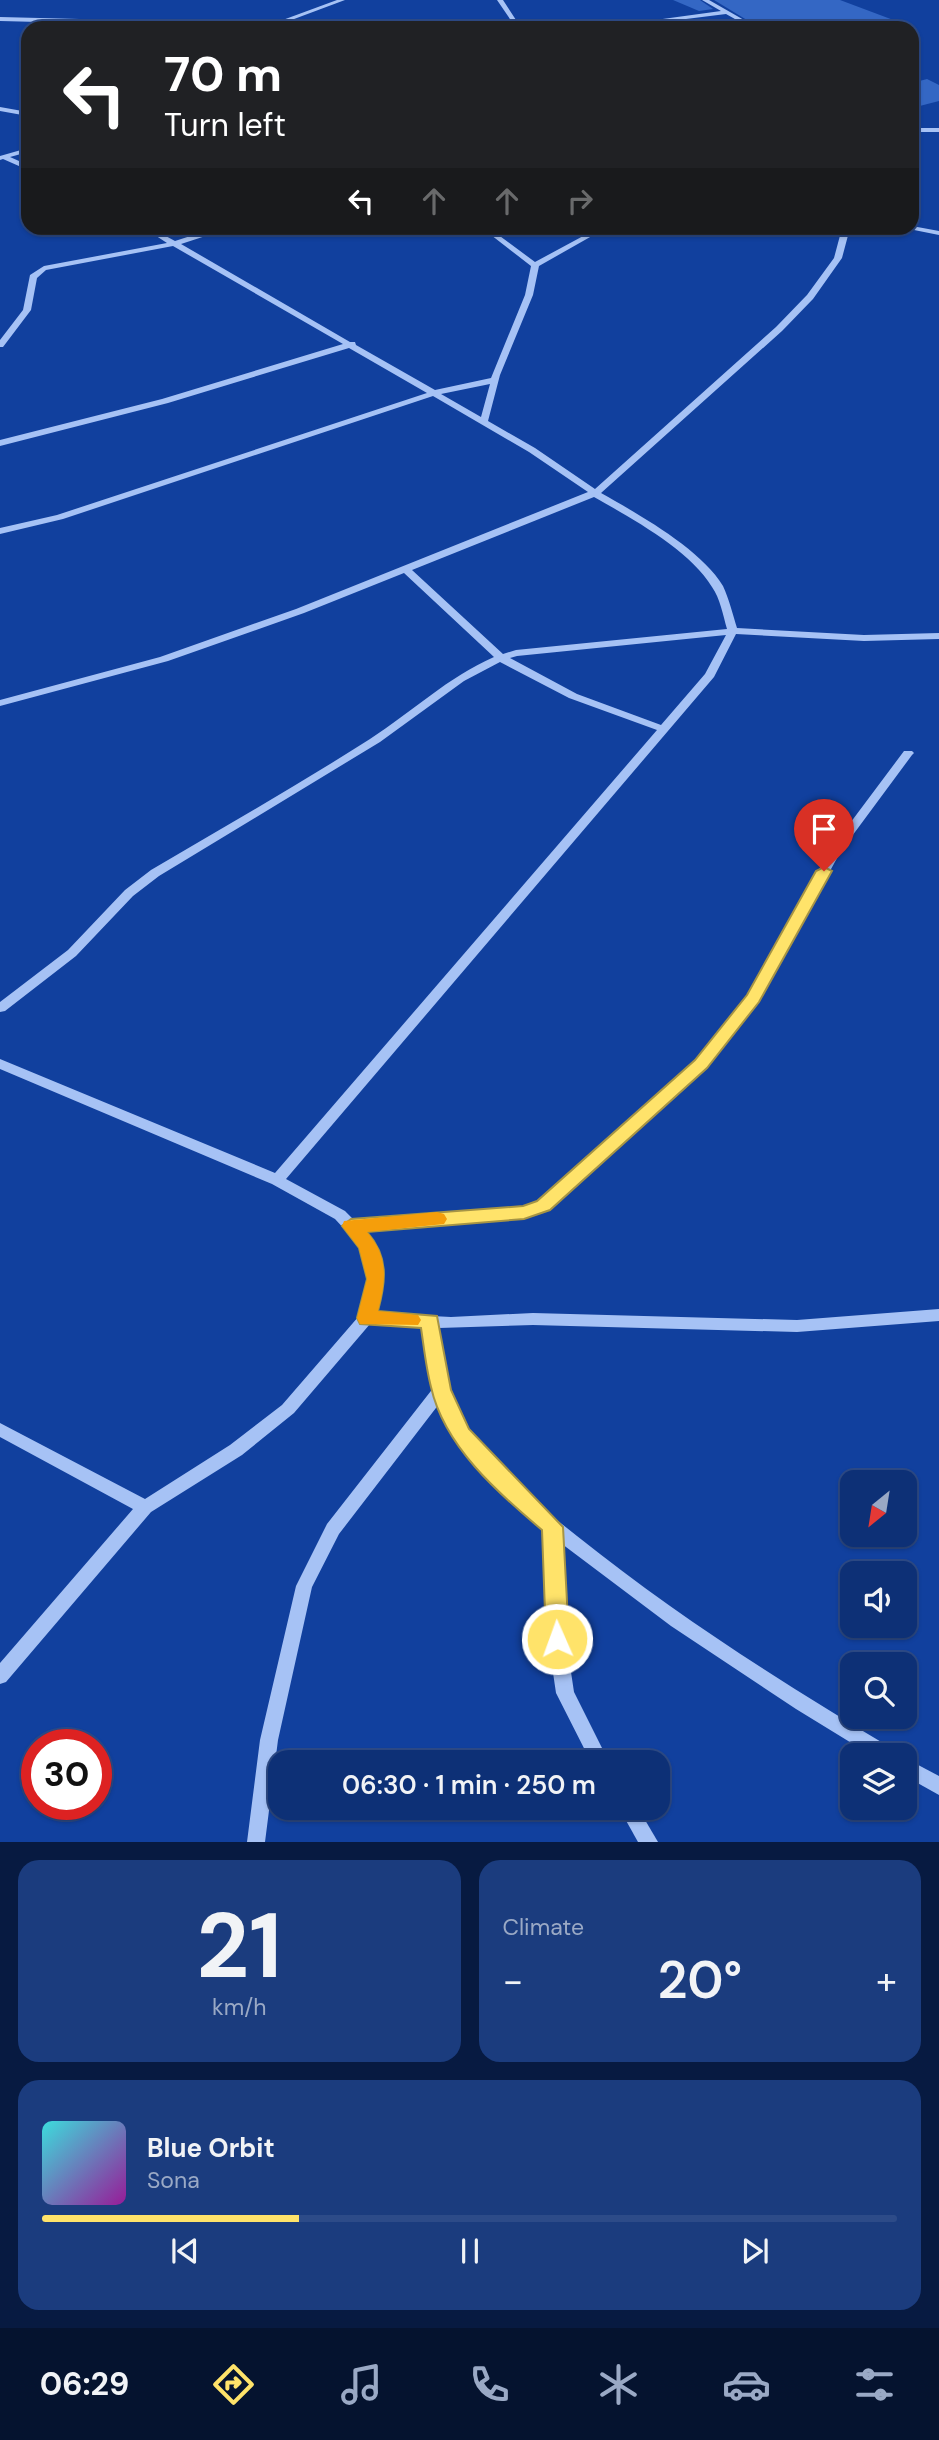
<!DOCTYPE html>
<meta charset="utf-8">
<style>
body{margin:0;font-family:"DM Sans",sans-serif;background:#1b3c7e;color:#f1f3f6;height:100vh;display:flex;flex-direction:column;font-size:26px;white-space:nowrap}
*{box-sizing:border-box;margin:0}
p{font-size:23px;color:#9aa9c5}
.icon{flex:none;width:38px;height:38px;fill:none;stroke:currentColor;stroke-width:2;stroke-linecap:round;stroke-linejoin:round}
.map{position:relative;height:1842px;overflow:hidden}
.panel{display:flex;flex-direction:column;gap:18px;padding:18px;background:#071a41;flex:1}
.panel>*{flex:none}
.top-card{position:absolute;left:21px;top:21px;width:898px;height:214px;border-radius:21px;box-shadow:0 2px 5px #0004,0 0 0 2px #2d4b88;background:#202124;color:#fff;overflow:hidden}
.needle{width:46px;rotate:210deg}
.fabs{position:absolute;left:840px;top:1470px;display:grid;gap:14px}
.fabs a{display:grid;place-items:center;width:77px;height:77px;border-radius:14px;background:#0d3076;box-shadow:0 2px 5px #0004,0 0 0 2px #2d4b88;font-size:35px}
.speed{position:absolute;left:21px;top:1729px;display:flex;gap:14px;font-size:35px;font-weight:700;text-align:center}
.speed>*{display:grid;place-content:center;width:91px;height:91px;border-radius:50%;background:#0d3076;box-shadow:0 2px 5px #0004,0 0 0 2px #2d4b88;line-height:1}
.speed .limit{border:10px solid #d22;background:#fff;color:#111}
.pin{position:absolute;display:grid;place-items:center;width:60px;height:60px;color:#fff;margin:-72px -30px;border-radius:50% 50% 50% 0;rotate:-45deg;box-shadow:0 0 7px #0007}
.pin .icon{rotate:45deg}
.me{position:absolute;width:77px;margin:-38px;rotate:358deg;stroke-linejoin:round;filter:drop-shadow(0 0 5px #0008)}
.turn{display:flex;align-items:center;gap:24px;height:147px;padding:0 28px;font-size:32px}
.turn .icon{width:91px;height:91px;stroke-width:2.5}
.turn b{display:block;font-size:49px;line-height:60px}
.lanes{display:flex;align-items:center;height:66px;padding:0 28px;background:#0003;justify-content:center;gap:35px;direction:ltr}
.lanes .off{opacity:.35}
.big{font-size:52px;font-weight:600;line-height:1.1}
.panel .tile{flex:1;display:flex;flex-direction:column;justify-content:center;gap:10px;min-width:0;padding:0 24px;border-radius:21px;background:#1b3c7e}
.panel .dial{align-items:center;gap:0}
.dial b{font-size:91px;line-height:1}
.song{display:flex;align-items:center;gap:21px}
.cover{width:84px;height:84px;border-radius:10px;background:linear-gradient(135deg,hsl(180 70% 55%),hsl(300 70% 35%))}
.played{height:7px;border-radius:4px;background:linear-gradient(90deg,#ffe36a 30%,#2d4b88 30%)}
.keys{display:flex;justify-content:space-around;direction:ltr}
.heat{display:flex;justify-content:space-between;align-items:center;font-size:38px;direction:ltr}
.panel .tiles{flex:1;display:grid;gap:18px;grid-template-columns:1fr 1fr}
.tile:last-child{grid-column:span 2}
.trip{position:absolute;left:268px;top:1750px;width:402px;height:70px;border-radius:21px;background:#0d3076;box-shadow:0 2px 5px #0004,0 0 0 2px #2d4b88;font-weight:600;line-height:70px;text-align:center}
.menu{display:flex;height:112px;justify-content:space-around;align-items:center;background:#05132f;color:#9aa9c5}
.menu .icon{width:49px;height:49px}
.menu .active{color:#ffe36a}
.menu b{font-size:32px;color:#f1f3f6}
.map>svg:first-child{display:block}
</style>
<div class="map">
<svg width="939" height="1842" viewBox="0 0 939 1842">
<rect width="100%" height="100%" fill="#11409e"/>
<g fill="#3467c4">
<path d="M673,0H700L713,9L699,11Z"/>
<path d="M714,0H840L904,24L874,28H760Z"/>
<path d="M927,79L939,85V101L912,108V83Z"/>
</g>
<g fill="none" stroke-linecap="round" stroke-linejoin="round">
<g fill="#a6c2f5" fill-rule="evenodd">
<path d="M337,0H345L270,28H261Z"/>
<path d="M497,0H503L516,20L525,28H518L512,22Z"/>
<path d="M702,0H709L758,28H751L726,14L614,28H597L721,11Z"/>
<path d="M0,17L119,20L175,28L119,24L0,21Z"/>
<path d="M0,107L28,112V116L0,111Z"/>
<rect x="912" y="128" width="27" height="4"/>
<path d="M28,148V152L10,157L28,165V170L3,159L0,160V156Z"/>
<path d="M912,226L939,231V235L904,228Z"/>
<path d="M144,228H151L175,241L215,228H224V230L181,244L350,342H355L356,345L435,390L491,378L525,295L531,266L482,228H489L535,262L598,228H606L539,266L533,295L500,375L488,421L535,448L595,489L776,327L807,295L834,258L842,228H850L842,258L813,299L782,331L601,493C638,514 701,549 723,586C729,599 733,615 737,628L864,635L939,633V639L864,641L736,634L714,677L286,1179L345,1211L354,1220L523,1207L539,1201L696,1061L748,996L830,850L904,751H912L914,753L912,755L841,851L758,1001L706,1067L549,1209L524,1217L363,1230L375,1245L384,1279L375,1313L451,1317L533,1313L797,1320L939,1309V1321L797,1332L533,1325L439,1328C444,1362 448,1400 467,1430C494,1472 538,1505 577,1536C677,1616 784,1684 893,1749L896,1755H871L796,1709L671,1626L562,1544L566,1639L574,1692L609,1762H591L556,1693L548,1639L545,1530C503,1494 458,1457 439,1404L339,1534L312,1587L278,1740L265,1842H247L260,1740L296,1586L327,1524L434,1387L423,1327L370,1324L294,1413L242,1455L151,1512L6,1682L0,1684V1663L133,1509L0,1437V1423L145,1499L230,1445L282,1405L359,1316L370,1279L361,1247L335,1219L272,1184L0,1069V1059L275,1173L657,730L569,698L500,662L464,681L380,742L159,876L133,896L76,956L5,1011L0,1012V1002L68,950L125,890L151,870C224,827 298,785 370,739C412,712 448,677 494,657L404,573L304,613L168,661L0,706V700L160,657L296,609L588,492L529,452L433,396L63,519L0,534V528L57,515L427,393L349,348L168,403L0,446V440L162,399L343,344L173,246L46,270L37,278L31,310L3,347H0V340L23,310L30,275L44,266L167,243ZM490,384L481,417L441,394ZM594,497C631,518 690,550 712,587C720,598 723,615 727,629L516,650L503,654L412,570ZM726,635L705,674L661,725L577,694L510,658L517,656Z"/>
<path d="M905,1758L939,1776V1795L905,1776Z"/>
<path d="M619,1808H638L658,1842H638Z"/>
</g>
</g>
<path fill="#ffe36a" stroke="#a69445" stroke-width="2" d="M824,867L832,871L759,1002L707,1068L550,1210L524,1219L367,1232C389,1257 386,1281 378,1311L437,1316L451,1390L469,1429L563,1527L569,1639L565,1646L557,1649L549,1646L546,1639L542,1530C498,1493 444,1446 431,1387C426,1368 424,1348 421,1328L360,1324L357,1318L367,1279L359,1248L342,1226L351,1219L523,1206L537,1201L695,1060L747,995L816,871Z"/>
<path fill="#f59e0b" d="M437,1212L444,1214L447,1219L444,1224L367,1232C389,1257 386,1281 378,1311L418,1315L421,1320L418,1325L360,1324L357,1318L367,1279L359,1248L342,1226L344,1221Z"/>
</svg>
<div class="fabs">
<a><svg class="needle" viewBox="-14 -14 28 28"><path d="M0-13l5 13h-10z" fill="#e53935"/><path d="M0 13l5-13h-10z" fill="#9aa9c5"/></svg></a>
<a><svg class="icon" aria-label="sound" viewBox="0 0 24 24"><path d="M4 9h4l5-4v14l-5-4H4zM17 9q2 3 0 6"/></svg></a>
<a><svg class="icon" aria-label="search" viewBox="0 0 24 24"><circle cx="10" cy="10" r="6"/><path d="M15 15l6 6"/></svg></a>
<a><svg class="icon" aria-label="layers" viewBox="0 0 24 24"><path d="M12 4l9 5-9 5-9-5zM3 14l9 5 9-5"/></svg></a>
</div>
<div class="speed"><div class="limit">30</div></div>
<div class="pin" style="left:824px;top:871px;background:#d93025"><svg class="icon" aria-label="arrive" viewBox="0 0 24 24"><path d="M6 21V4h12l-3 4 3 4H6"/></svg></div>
<svg class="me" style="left:557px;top:1639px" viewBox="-20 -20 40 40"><circle r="17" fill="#ffe36a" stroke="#fff" stroke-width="3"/><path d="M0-11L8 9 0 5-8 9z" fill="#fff"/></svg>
<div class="trip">06:30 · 1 min · 250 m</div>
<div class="top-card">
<div class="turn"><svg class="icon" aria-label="left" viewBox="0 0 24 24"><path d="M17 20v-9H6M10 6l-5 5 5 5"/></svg><div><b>70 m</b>Turn left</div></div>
<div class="lanes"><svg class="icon" aria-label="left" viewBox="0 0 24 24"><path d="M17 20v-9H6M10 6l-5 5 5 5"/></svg><svg class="icon off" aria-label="ahead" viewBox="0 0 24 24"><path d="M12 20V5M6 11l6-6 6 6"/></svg><svg class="icon off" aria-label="ahead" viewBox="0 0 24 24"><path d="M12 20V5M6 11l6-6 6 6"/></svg><svg class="icon off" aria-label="right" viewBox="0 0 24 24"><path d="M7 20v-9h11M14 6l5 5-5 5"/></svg></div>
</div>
</div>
<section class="panel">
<div class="tiles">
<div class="tile dial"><b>21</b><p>km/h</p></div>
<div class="tile"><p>Climate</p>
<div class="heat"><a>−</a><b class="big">20°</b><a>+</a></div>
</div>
<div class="tile">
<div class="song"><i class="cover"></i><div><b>Blue Orbit</b><p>Sona</p></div></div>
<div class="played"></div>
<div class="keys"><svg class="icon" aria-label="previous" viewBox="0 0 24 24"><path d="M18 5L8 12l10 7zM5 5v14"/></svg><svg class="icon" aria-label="pause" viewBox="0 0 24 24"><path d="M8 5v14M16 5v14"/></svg><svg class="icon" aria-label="next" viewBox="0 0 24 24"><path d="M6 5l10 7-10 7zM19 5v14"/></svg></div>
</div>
</div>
</section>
<nav class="menu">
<b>06:29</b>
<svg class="icon active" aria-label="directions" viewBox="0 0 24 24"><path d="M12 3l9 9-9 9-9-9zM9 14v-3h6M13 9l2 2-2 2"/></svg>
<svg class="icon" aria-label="music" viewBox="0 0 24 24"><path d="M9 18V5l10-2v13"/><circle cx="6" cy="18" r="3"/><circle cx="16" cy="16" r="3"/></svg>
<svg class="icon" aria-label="phone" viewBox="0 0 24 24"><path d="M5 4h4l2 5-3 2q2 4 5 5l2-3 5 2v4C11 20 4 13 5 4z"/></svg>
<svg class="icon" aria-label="climate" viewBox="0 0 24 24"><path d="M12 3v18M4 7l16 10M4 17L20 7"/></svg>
<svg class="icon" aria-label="car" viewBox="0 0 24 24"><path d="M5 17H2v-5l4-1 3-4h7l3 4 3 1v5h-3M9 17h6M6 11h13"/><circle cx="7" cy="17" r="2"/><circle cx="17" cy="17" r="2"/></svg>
<svg class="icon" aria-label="filters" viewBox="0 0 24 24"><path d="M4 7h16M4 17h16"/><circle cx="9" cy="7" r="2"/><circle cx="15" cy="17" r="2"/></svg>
</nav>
